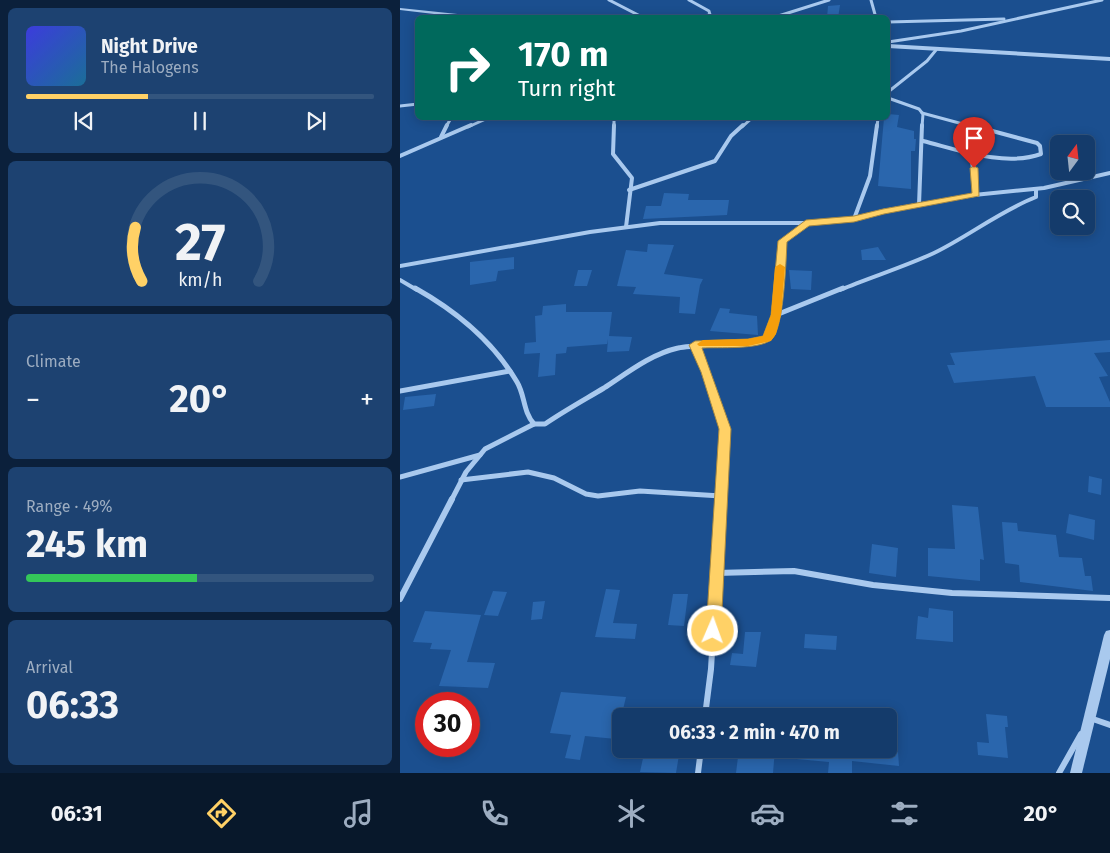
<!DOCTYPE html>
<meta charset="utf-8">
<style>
body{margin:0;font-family:"Fira Sans",sans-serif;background:#1d4271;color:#f1f3f6;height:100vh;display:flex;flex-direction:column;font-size:19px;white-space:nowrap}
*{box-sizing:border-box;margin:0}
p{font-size:16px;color:#9dadc1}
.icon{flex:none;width:28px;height:28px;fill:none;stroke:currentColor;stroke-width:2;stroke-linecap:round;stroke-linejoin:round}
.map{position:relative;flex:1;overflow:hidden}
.details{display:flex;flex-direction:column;gap:8px;padding:8px;background:#0b203b;width:400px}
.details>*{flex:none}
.top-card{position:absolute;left:15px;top:15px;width:475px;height:105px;border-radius:8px;box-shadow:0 2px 12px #0003,0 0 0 1px #33557e;background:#00695c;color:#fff;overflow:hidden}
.needle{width:32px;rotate:15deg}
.fabs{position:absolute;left:650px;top:135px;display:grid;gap:10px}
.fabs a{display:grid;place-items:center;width:45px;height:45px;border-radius:8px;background:#143b6b;box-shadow:0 2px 12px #0003,0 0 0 1px #33557e;font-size:25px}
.speed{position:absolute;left:15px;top:692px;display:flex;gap:10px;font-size:25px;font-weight:700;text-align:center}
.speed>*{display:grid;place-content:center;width:65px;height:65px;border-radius:50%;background:#143b6b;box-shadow:0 2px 12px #0003,0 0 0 1px #33557e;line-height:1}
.speed .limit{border:8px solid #d22;background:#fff;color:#111}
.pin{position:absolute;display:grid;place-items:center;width:42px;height:42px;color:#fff;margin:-51px -21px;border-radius:50% 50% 50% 0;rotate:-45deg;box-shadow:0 0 5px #0007}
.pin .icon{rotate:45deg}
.me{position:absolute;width:55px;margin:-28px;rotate:2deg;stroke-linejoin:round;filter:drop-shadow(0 0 4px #0008)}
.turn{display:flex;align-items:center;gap:18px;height:105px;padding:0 20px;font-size:22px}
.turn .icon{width:65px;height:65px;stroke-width:2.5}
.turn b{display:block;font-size:35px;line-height:42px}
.big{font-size:38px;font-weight:700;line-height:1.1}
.details .widget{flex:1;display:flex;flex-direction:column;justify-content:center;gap:8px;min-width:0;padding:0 18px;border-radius:8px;background:#1d4271}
.details .dial{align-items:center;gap:0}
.dial svg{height:130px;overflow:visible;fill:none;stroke:#33557e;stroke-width:7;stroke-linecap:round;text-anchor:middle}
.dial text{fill:#f1f3f6;stroke:none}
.song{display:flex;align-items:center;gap:15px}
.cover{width:60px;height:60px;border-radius:8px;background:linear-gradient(135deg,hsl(240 70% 55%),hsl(200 70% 35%))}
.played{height:5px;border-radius:2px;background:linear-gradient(90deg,#ffd166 35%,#33557e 35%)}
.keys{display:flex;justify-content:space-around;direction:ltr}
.heat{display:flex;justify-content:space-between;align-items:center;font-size:28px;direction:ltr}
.charge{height:8px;border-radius:4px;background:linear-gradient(90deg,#34c759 49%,#33557e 0)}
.trip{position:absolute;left:212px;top:708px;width:285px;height:50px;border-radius:8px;background:#143b6b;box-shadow:0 2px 12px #0003,0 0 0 1px #33557e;font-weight:700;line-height:50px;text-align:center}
.dock{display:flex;height:80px;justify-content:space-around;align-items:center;background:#08182b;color:#9dadc1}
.dock .icon{width:35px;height:35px}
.dock .current{color:#ffd166}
.dock b{font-size:22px;color:#f1f3f6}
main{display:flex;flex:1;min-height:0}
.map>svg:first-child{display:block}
</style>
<main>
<section class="details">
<div class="widget">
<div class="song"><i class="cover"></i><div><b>Night Drive</b><p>The Halogens</p></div></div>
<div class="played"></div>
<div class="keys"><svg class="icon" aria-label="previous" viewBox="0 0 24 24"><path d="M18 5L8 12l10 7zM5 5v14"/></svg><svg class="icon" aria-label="pause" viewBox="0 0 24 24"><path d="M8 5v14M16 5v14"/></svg><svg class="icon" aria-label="next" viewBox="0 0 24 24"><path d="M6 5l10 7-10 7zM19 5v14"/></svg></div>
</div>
<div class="widget dial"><svg viewBox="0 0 100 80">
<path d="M14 69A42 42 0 1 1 86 69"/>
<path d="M14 69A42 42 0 0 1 10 36" stroke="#ffd166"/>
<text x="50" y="56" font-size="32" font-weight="700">27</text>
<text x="50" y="72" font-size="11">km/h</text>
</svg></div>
<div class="widget"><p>Climate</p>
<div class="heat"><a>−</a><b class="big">20°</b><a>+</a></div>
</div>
<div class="widget"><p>Range · 49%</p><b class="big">245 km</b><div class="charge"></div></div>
<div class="widget"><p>Arrival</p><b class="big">06:33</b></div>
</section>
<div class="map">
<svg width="710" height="773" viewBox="0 0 710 773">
<rect width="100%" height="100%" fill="#1b4f8f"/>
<g fill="#2a66ad">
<path d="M440,5L438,18H427L428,6Z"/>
<path d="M488,114L499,115L497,127L514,131V139H516L515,151H511V189L478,186L484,118H488Z"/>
<path d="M264,193L289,194L288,200H329L327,215L243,219L246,206H261Z"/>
<path d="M248,244L274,245L264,274L303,279L300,285L295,314L279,313L280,297L233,294L236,287L217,286L226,250L247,252Z"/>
<path d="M478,247L486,260H462L461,250Z"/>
<path d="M114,257V269L98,271L96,281L70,285V262Z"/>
<path d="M178,270H192L187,286H174Z"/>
<path d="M389,270L412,271L411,290L391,289Z"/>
<path d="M166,304V312H212L209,336L232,337L229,351L207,352L208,339L207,344L167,347L166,353L156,354L155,375L138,377L140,353L124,354L125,343L136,342L135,316L142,315L143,306Z"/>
<path d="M320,308L330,309L329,313L357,316L358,335L310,331Z"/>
<path d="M710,340V352L694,353L708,376L699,377L710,402V407H646L635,376L554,383L547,365H555L550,353Z"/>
<path d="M36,394L34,406L3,410L5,397Z"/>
<path d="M689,476L702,479L701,495L688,492Z"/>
<path d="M552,505L578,507L584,560L580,559V581L528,576V548L555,549Z"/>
<path d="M669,514L695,520L694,540L666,533Z"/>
<path d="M602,522L617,523L618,531L656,535L659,557L682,558L685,576H691L693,591L620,582L619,565L605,563Z"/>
<path d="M472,544L498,548L496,577L469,573Z"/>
<path d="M206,589L220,590L213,623L237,624L235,639L195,637Z"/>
<path d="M93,591L107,592L98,616L84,615Z"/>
<path d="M273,594H288L284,626L268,625Z"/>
<path d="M145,601L142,619L131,620L133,602Z"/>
<path d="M529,608L553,611V642L516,639L518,616L528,618Z"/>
<path d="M25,611L81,615L67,662L95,663L88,688L39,686L51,650L30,649L32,643L13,642Z"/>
<path d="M345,632H361L356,667L330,665L332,653L343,654Z"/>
<path d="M405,634L437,636L436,650L404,648Z"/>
<path d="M161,692L226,697L216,739L185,736L180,760L165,758L171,735L150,733Z"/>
<path d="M586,714L607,716L608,727H605L608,758L578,755L577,742L589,743Z"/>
<path d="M245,749H280L276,773L240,772Z"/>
<path d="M339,749H375L373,773H336Z"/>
<path d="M375,749L429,751V749H449L498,752L499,766L452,761V773H428L429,762L375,757Z"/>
</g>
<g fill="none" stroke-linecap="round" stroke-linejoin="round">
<g stroke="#a9c9ee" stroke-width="3">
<path d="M209,0L244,18"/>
<path d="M289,0L309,11L310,15"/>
<path d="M471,0L476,18"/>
<path d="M288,18L310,15L317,18"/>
<path d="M372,18L429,0"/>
<path d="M488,22L604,19"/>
<path d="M488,42L561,31L702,0"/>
<path d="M488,92L527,61L536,50"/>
<path d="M488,98L519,109L523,114L522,127"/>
<path d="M0,106L18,104"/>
<path d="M522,113L574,127"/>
<path d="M46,127L51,118"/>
<path d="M68,127L88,118"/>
<path d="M214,127V118"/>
<path d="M342,127L352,118"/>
<path d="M477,127L478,118"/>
</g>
<g stroke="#a9c9ee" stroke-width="4">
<path d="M214,125L213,154L232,178L226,227"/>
<path d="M41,137L47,125"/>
<path d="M523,141C559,150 605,167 641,154L640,146L637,143L570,125"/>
<path d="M571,152L576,195"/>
<path d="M0,156L71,125"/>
<path d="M229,190L315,161L331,136L343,125"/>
<path d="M519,205L522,125"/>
<path d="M454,219L470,176L477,125"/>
<path d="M0,266L190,232L260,223H406L454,219L483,211L574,195L644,188L710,173"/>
<path d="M0,280L17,290"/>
<path d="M381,290L383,241L406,223"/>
<path d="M440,290C471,277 504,267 534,253C569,236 600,211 636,197V189"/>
</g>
<g stroke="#a9c9ee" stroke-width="5">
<path d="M15,288C56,311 93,341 117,382C125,395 123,412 134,424H145C164,411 184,400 204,388C227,373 251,354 278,348C298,343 356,348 369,336C379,326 380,302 381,288"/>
<path d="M376,315L443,288"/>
<path d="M295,345L307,372L325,429L321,501"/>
<path d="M0,391L110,371"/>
<path d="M0,477L80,455"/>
<path d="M61,480L128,472L154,478L186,494L198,496L240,491L321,496"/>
<path d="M51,501L66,472L85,449L134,424"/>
</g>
<g stroke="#a9c9ee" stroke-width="6">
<path d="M316,573L394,571L473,585L552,593L710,598"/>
<path d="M0,599L52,499"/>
<path d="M305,716L311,669L321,499"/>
<path d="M690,718L710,725"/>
<path d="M298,773L301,749"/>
<path d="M659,773L681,734"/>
</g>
<g fill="#a9c9ee" fill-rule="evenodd">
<path d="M0,8L86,17L88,18H68L0,10Z"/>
<path d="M488,44L710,57V61L488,48Z"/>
<path d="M710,630V659L682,773H670L704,635L706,631Z"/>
</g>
</g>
<path fill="#ffd166" stroke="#a68842" d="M574,166L578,168L579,196L484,214L454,222L409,226L387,242C386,260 384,331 371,340C358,350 318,347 302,348L331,429L321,631L318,635L313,637L308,635L306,631L319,429L301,372L289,345L295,341L348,339L363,336L371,315L378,241L406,220L454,216L483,209L572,193L570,168Z"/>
<path fill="#f59e0b" d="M380,264L385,267L381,315L376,334L371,341L348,346H299L297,344L303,340L348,339L363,336L371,315L375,267Z"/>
</svg>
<div class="fabs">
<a><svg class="needle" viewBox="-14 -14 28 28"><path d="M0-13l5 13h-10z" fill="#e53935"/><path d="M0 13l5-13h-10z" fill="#9dadc1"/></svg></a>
<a><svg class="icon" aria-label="search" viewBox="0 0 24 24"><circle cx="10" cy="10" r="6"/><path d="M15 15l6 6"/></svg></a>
</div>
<div class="speed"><div class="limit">30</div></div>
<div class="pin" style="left:574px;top:168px;background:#d93025"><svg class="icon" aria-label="arrive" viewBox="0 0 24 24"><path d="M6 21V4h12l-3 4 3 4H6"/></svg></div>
<svg class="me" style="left:313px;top:631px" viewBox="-20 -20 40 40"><circle r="17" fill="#ffd166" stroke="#fff" stroke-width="3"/><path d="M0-11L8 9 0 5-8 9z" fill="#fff"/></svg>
<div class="trip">06:33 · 2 min · 470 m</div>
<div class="top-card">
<div class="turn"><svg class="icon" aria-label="right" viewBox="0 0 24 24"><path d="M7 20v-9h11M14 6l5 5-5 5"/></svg><div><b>170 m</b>Turn right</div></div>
</div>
</div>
</main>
<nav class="dock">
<b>06:31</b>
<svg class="icon current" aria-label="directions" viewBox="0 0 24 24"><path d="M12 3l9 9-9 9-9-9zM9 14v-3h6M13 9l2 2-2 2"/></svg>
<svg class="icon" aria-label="music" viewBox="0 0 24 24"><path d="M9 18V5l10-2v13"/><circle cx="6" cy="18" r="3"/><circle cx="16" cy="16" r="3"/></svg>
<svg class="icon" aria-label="phone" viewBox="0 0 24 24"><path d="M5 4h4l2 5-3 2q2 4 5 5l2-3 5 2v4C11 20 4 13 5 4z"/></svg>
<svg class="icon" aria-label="climate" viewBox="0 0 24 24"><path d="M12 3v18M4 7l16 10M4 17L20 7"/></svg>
<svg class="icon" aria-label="car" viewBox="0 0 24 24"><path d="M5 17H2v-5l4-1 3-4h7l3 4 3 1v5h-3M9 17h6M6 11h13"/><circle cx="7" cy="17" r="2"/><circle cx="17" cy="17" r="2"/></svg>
<svg class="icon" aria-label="filters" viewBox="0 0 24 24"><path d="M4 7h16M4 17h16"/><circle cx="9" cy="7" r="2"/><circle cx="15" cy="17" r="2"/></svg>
<b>20°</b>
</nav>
